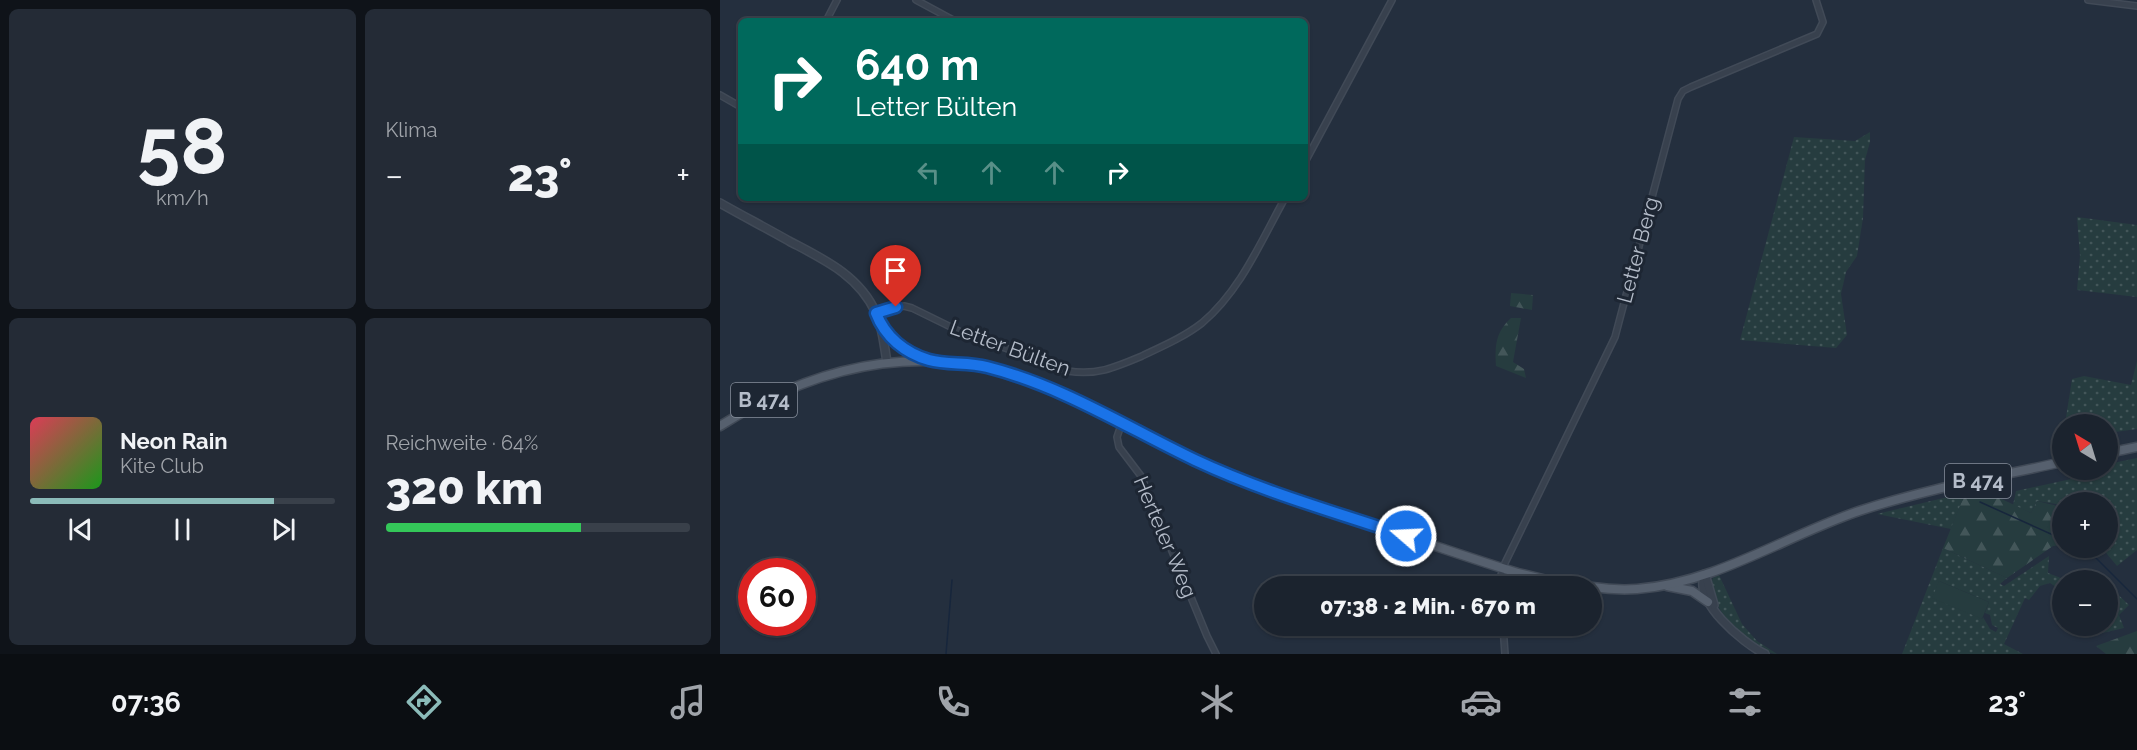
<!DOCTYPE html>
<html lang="de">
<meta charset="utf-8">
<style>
body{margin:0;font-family:Raleway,sans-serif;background:#242b36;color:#f1f3f6;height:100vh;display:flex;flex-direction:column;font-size:22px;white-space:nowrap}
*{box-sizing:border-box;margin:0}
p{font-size:20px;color:#a0a4aa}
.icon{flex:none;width:33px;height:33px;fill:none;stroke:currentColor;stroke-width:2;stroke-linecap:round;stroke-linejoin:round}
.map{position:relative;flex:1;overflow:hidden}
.details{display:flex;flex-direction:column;gap:9px;padding:9px;background:#0f1319;width:720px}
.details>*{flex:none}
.banner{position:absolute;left:18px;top:18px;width:570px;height:183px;border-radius:9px;box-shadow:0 2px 4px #0004,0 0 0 2px #39404a;background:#00695c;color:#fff;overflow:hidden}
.needle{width:39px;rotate:322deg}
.controls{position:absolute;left:1332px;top:414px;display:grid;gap:12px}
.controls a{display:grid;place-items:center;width:66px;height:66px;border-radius:50%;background:#1b232e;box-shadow:0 2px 4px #0004,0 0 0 2px #39404a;font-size:30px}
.speed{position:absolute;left:18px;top:558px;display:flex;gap:12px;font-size:30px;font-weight:700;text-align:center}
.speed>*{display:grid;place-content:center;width:78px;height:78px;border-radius:50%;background:#1b232e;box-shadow:0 2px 4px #0004,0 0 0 2px #39404a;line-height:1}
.speed .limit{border:9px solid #d22;background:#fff;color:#111}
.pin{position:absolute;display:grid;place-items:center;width:51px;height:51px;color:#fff;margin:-62px -26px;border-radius:50% 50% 50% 0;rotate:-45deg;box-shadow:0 0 6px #0007}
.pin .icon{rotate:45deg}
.me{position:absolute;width:66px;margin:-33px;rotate:289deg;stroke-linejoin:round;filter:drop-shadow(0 0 4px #0008)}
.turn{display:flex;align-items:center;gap:21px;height:126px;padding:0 18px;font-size:27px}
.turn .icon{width:78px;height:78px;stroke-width:2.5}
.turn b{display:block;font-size:42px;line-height:51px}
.lanes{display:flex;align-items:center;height:57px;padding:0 18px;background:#0003;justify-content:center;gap:30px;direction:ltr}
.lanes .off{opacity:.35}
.big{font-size:45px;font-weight:800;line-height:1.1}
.details .card{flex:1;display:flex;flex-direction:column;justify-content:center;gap:9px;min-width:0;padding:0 21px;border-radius:9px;background:#242b36}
.details .dial{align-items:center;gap:0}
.dial b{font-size:78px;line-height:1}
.song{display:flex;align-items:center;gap:18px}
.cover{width:72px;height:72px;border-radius:9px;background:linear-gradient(135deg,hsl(350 70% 55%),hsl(120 70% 35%))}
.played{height:6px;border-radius:3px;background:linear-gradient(90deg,#8bbbb9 80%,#39404a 80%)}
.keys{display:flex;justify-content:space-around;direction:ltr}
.heat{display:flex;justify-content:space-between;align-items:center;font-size:33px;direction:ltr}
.charge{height:9px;border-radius:4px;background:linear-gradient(90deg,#34c759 64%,#39404a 0)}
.details .tiles{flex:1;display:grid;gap:9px;grid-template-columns:repeat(2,1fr)}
.trip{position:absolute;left:534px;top:576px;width:348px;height:60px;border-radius:30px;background:#1b232e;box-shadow:0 2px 4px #0004,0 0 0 2px #39404a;font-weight:800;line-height:60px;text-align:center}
.menu{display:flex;height:96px;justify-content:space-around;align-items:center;background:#0b0e12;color:#a0a4aa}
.menu .icon{width:42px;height:42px}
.menu .current{color:#8bbbb9}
.menu b{font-size:27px;color:#f1f3f6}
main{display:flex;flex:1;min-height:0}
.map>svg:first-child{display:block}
</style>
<main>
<section class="details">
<div class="tiles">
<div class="card dial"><b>58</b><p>km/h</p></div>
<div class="card"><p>Klima</p>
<div class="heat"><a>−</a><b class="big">23°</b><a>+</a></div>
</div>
<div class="card">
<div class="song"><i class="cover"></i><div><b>Neon Rain</b><p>Kite Club</p></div></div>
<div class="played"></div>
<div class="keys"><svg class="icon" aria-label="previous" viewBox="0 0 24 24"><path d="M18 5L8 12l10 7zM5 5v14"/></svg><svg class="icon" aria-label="pause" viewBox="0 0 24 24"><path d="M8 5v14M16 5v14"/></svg><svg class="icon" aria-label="next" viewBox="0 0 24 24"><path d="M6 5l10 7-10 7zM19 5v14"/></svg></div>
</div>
<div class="card"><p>Reichweite · 64%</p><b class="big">320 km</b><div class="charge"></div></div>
</div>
</section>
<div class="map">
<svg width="1417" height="654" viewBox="0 0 1417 654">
<defs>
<pattern id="grass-dots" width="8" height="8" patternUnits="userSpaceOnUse" patternTransform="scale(1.5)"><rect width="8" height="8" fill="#263c3f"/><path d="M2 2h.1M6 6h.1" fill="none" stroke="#435659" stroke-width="1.8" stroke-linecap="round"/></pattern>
<pattern id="forest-firs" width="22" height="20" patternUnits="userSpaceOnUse" patternTransform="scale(1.5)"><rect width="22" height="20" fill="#263c3f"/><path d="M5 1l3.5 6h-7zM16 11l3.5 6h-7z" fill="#435659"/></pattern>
</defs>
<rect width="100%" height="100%" fill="#242f3e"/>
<g fill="url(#grass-dots)" fill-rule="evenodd">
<path d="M1150,132V142L1145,160L1143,218L1137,256L1126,272L1121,294L1127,335L1116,348L1020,340L1074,137L1135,141Z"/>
<path d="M1357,217L1417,225V297L1357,290L1360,256Z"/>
<path d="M1417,361V429L1388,433V424H1345L1352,379L1364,376L1411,385Z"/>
<path d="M1417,458V550L1397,566L1382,548H1388V502H1342V505L1317,501L1311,513L1293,505L1296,491L1356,478L1355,470H1388V464Z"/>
<path d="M1240,494L1244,496L1231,529L1157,514Z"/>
<path d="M1223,548L1287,578L1280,584L1284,586L1329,556L1328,573L1346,580H1342V591L1330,583L1320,586L1309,600L1305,598L1284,644L1303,654H1182ZM1219,581L1269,602L1265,613L1270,615L1272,625L1278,628L1276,632L1270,629L1263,617L1262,619Z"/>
<path d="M999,575L1022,624L1037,641L1057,654C1034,653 981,602 993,578Z"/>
<path d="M1388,585L1409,605L1399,615L1404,628L1374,635L1367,638L1358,630V626H1388Z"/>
</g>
<g fill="url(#forest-firs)">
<path d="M791,293L813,295L812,310L790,306Z"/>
<path d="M791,318H801L793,362L804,369L806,378L776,366C775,346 775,333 791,318Z"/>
<path d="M1265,491L1311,513L1317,501L1342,507V545L1333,546L1287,578L1223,548L1244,496Z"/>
<path d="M1417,631V654H1386L1376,646Z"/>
</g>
<path fill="#263c3f" d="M1219,581L1269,602L1262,619L1212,598Z"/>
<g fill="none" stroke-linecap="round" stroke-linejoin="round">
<g stroke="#17263c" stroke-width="1.5">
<path d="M1260,502L1342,539"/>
<path d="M1361,548L1369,551L1417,599"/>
<path d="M226,654L232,580"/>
</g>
<g stroke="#414a57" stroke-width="8">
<g id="minor">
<path d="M196,0L235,21"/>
<path d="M1368,0L1417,6"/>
<path d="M106,21L117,0"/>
<path d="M0,95L21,107"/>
<path d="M585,162L672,0"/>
<path d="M156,313L176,307L184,306L192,308L241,332L348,371C376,376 396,367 422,356C443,346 464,337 482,323C521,290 541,241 565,198"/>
<path d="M402,422L397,437L399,447L421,476L487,636L496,654"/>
<path d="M780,586V578L785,563L895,337L958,99L963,91L971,87L1097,34L1103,22L1096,0"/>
<path d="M783,626L785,654"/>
</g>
</g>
<g stroke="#414a57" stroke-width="10">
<g id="tertiary">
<path d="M0,203C23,216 46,228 69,241C103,259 139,275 156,313C163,328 164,346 167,362"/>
<path d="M985,574C972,601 1023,643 1045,654"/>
<path d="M985,574L994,605"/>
</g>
</g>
<g stroke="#414a57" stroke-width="11">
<g id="primary">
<path d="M160,323C172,340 184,351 204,358"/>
<path d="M0,426C105,359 215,339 332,388C393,414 449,450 511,475C551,492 593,505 635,519C689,537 743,556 798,573L839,583L862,586"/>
<path d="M1388,453L1417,447"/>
<path d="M947,586L972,591L988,602"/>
<path d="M872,587C886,589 902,590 917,589C996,583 1065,536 1139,511C1205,489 1275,477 1342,462"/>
</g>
</g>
<use href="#minor" stroke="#38414e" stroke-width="5"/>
<use href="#tertiary" stroke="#38414e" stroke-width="7"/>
<use href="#primary" stroke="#56606e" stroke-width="8"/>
</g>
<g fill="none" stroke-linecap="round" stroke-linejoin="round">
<g stroke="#114b97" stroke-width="15">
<path id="route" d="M176,307L156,313C165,337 185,353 209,360C227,365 248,362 267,367C342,386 406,427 475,460C543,492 615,512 686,536"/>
</g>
<use href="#route" stroke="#1a73e8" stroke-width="10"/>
</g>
<g text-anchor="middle" stroke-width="6" stroke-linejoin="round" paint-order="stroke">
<g fill="#1d2633" stroke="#878f9c" stroke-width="1.5">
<rect x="11" y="383" width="66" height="34" rx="4.5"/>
<rect x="1225" y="464" width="66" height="34" rx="4.5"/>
</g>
<g font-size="20" font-weight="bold" fill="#b4bcc9">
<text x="44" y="407">B 474</text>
<text x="1258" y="488">B 474</text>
</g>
<g font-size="21" fill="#b4bcc9" stroke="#1d2633">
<text transform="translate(918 250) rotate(-75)" y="7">Letter Berg</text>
<text transform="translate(290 348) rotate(20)" y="7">Letter Bülten</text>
<text transform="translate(445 537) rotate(67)" y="7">Herteler Weg</text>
</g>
</g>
</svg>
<div class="controls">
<a><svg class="needle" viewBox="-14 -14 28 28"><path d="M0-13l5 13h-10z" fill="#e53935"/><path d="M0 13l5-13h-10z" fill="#a0a4aa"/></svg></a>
<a>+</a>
<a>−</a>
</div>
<div class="speed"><div class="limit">60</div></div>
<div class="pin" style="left:176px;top:307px;background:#d93025"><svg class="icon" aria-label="arrive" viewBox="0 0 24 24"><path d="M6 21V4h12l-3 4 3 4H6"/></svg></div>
<svg class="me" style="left:686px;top:536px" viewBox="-20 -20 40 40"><circle r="17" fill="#1a73e8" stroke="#fff" stroke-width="3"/><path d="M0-11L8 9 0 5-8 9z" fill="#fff"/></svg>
<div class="trip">07:38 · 2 Min. · 670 m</div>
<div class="banner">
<div class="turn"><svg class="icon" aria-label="right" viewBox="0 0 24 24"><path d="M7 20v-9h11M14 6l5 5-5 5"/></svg><div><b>640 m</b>Letter Bülten</div></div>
<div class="lanes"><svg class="icon off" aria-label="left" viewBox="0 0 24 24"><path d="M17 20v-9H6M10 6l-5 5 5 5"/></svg><svg class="icon off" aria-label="ahead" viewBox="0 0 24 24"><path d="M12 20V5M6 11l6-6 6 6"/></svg><svg class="icon off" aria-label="ahead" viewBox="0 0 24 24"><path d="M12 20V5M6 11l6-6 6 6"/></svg><svg class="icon" aria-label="right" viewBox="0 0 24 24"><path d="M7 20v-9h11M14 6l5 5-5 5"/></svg></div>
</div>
</div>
</main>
<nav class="menu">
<b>07:36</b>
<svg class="icon current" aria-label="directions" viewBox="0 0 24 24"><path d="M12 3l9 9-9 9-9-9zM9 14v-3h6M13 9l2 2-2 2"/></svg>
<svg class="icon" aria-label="music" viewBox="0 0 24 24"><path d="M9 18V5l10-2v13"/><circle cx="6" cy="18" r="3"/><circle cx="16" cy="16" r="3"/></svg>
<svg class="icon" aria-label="phone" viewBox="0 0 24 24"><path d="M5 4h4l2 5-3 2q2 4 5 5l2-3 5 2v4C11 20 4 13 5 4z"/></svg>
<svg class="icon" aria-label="climate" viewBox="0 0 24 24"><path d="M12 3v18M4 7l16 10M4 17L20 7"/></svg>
<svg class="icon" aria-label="car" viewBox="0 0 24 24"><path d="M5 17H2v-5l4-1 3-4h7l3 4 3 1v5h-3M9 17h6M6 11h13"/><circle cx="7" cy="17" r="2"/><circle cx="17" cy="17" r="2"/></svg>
<svg class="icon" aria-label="filters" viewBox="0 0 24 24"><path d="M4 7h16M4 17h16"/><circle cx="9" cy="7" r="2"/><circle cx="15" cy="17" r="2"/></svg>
<b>23°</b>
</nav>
